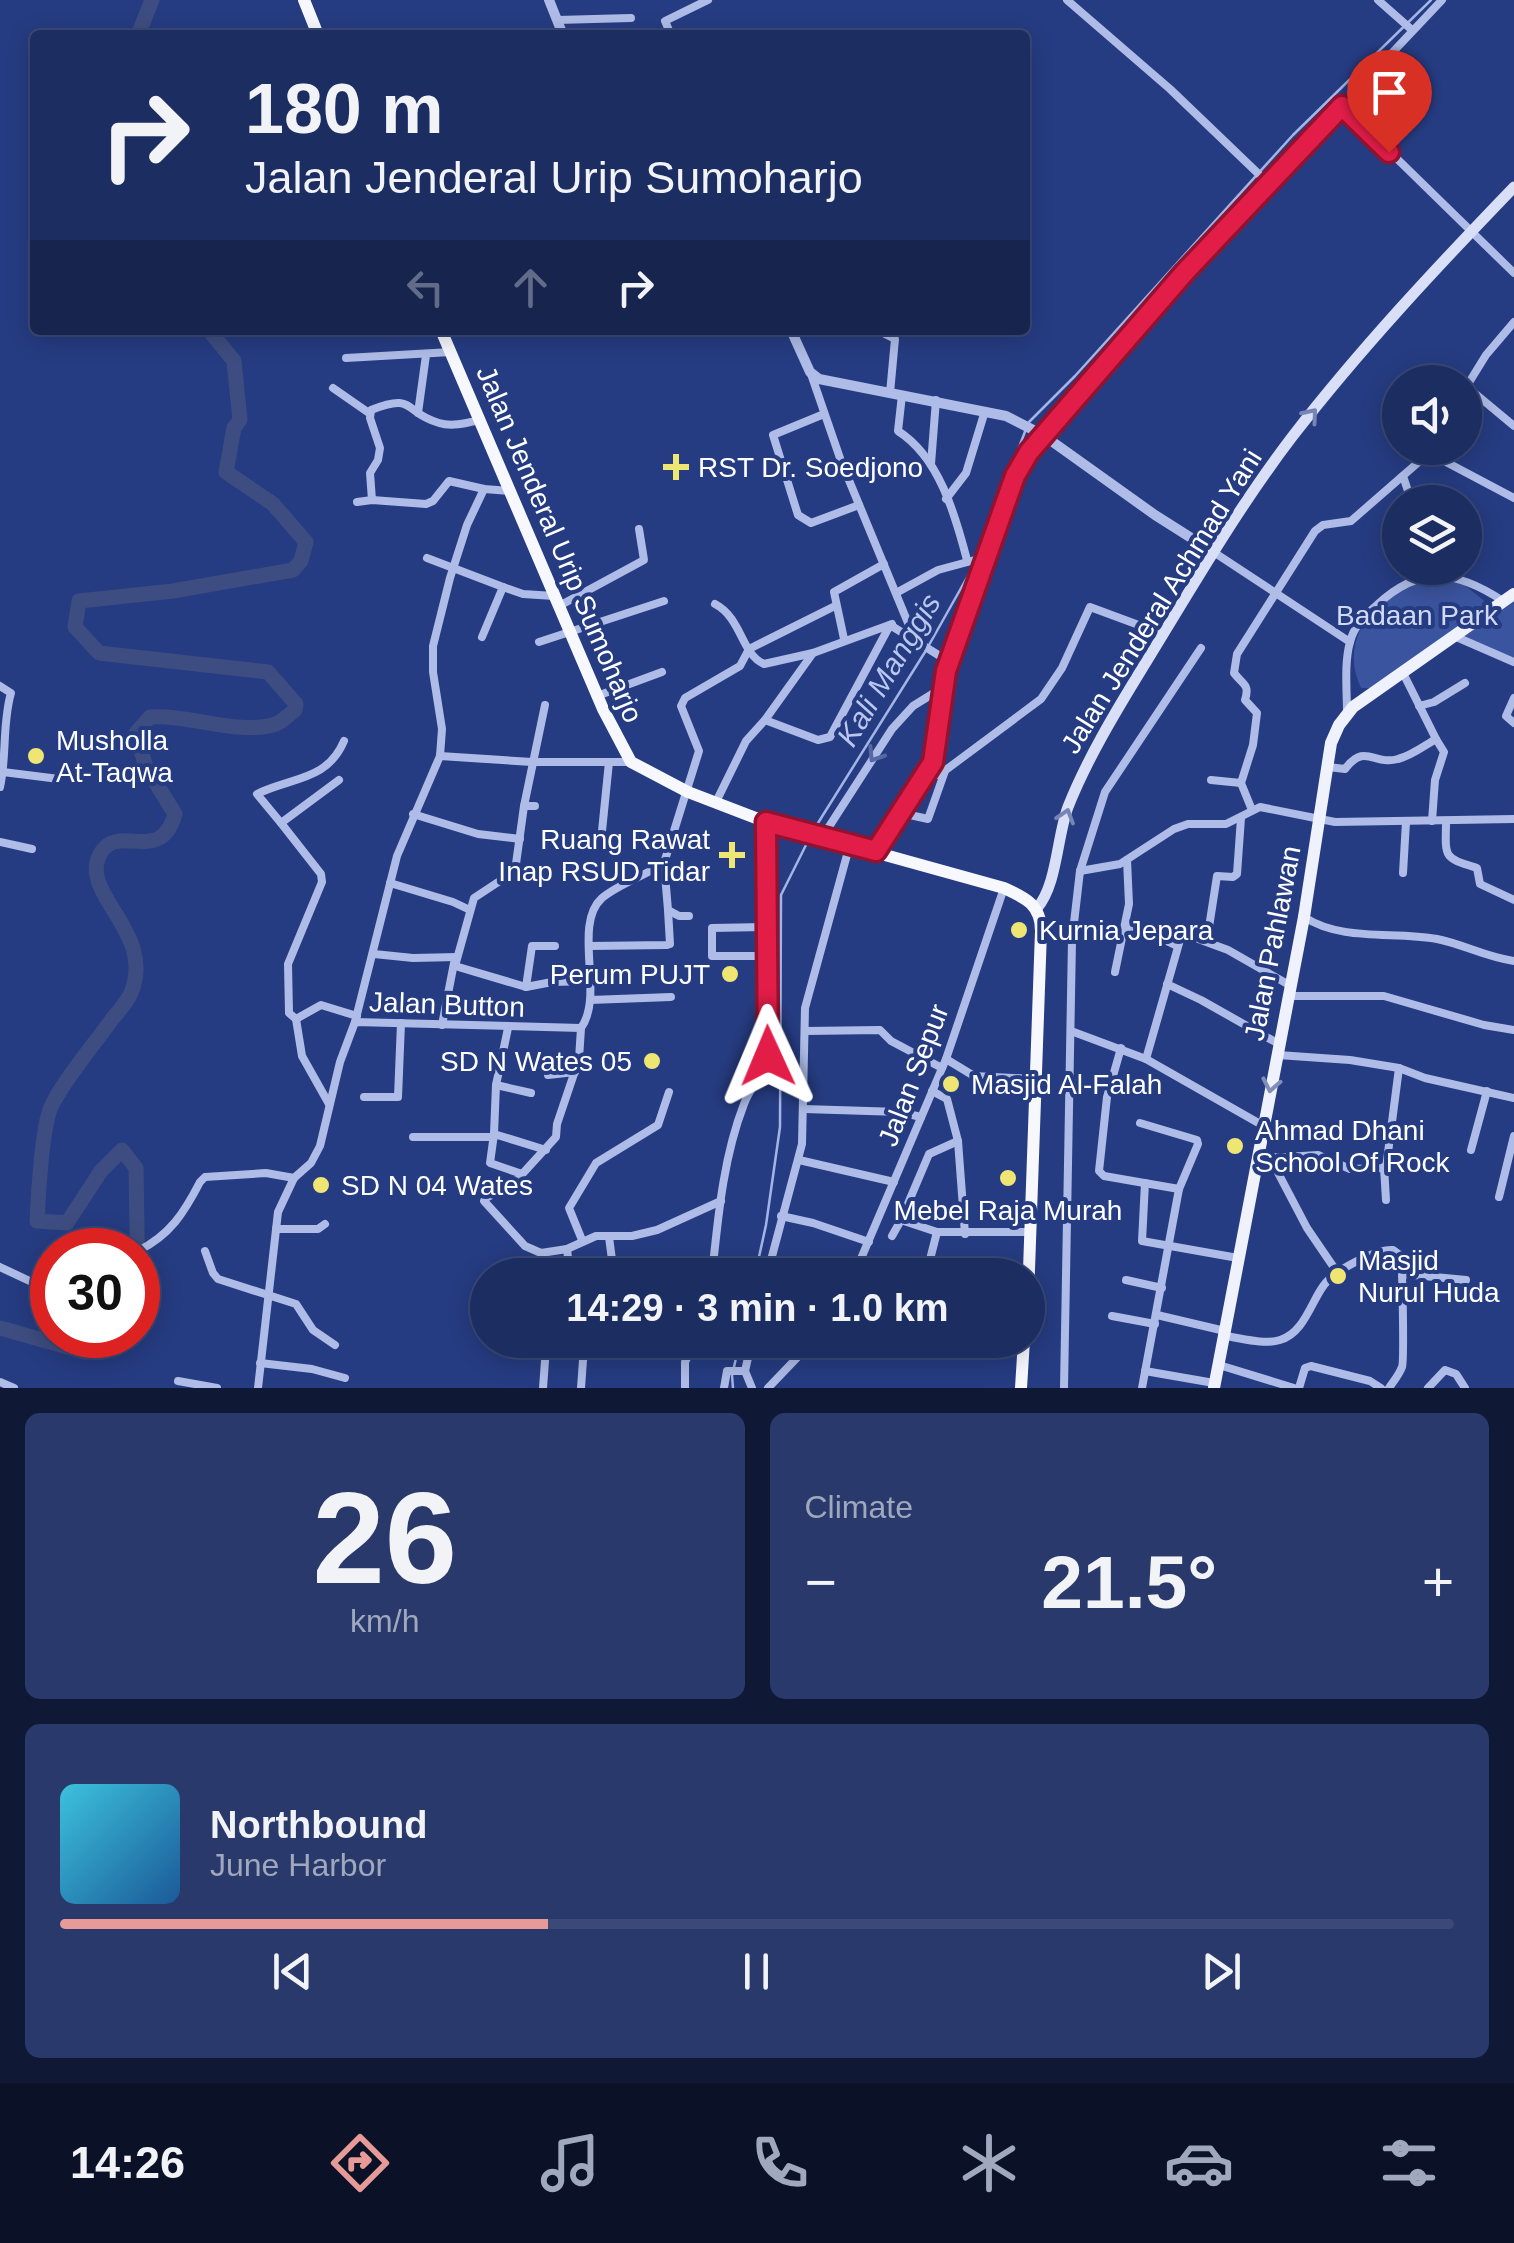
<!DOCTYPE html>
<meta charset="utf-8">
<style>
body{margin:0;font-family:Arial,sans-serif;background:#29396b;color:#f1f3f6;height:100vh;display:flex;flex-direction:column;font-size:38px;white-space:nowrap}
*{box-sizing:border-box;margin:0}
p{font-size:32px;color:#a0a8be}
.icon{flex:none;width:55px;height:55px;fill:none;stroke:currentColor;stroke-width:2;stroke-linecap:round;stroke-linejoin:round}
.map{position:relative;height:1388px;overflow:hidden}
.panel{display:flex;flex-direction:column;gap:25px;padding:25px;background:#0f1936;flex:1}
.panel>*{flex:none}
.guide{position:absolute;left:30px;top:30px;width:1000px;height:305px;border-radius:10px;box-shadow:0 5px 25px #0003,0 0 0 2px #3a4977;background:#1c2d62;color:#f1f3f6;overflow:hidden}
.controls{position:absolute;left:1382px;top:365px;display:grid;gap:20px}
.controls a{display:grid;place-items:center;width:100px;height:100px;border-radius:50%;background:#1c2d62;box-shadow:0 5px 25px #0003,0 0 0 2px #3a4977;font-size:50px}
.speed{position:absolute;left:30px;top:1228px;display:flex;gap:20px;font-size:50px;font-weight:700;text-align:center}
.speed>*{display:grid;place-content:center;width:130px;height:130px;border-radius:50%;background:#1c2d62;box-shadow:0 5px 25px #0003,0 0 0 2px #3a4977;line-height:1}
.speed .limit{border:15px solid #d22;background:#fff;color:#111}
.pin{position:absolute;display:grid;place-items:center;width:85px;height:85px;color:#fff;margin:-102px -42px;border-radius:50% 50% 50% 0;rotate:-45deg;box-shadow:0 0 10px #0007}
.pin .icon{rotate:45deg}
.me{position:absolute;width:110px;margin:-55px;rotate:359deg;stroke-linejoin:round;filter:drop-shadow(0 0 8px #0008)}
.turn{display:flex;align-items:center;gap:35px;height:210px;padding:0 50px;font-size:45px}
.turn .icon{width:130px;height:130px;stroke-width:2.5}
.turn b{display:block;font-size:70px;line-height:85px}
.lanes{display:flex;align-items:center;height:95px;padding:0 50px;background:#0003;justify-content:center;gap:50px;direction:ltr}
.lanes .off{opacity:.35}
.big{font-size:75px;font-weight:700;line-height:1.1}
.panel .widget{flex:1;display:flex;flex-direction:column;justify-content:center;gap:15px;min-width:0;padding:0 35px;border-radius:15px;background:#29396b}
.panel .dial{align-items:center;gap:0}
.dial b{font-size:130px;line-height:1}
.song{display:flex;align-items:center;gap:30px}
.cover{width:120px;height:120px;border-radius:15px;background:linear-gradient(135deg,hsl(190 70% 55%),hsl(210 70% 35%))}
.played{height:10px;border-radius:5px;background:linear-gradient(90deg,#e69b98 35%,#3a4977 35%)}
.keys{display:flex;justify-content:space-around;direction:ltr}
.heat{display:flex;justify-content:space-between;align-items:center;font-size:55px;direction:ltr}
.panel .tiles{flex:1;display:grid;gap:25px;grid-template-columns:1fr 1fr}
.widget:last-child{grid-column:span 2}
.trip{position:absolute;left:470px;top:1258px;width:575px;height:100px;border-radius:50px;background:#1c2d62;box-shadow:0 5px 25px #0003,0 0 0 2px #3a4977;font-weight:700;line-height:100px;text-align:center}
.tabs{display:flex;height:160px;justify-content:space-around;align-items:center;background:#0b1227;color:#a0a8be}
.tabs .icon{width:70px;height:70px}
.tabs .on{color:#e69b98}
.tabs b{font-size:45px;color:#f1f3f6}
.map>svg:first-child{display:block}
</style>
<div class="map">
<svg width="1514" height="1388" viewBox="0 0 1514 1388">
<rect width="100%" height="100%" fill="#263c82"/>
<g fill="#3b549f">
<path d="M1423,579L1462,583L1488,604L1374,688H1361C1337,637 1377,596 1423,579Z"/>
<path d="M1514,602V667L1456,641Z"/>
</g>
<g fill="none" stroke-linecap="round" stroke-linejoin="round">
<g stroke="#a3b5e7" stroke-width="2.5">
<path d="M1029,422L1075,376L1293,135L1431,0"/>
<path d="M977,558L1026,429"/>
<path d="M929,645L974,565"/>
<path d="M813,831L925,652"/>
<path d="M755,1275L766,1225L780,1127L781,895L809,839"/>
<path d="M734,1367L740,1340"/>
<path d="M732,1375L733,1388"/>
</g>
<g stroke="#3e4d81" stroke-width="15">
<path d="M138,35L152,0"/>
<path d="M138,1291L136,1168L122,1150L101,1171L67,1223L37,1221C38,1197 42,1127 51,1107C62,1082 96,1042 113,1018C119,1011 127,1002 131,993C157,930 74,892 102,851C120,824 161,865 175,814L146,767L136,733L150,717C189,714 239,736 276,724C282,722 289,714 295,710L296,704L268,672L99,653L75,627L79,601L173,591L293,570L301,561L306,542L273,504L226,472L234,428L240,420L234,361L209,330"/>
<path d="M0,1328L85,1352L128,1335"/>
</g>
<g stroke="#aebce7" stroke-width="8">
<path d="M1067,0L1170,89L1268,183"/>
<path d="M1378,0L1412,30"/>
<path d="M557,20L631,18"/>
<path d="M671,35L665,21L708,0"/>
<path d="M1342,105L1514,273"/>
<path d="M877,330L895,339L890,393"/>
<path d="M346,358L451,352"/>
<path d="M811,374L841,461L913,635"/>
<path d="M1466,386L1514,426"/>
<path d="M333,388L369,413"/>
<path d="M1465,389L1486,355L1514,322"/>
<path d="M902,395L898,431C939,457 955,514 967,560"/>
<path d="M418,413L426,355"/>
<path d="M824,414L773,435L798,515L811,523L859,505"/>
<path d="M1432,448L1429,453L1514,498"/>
<path d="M931,464L936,400"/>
<path d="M1403,476L1410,497L1415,502"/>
<path d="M946,499L966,473L985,411"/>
<path d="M372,500L370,473L378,460L380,448L370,418L371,410C416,392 403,413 439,423C452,427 467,423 480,420"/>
<path d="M357,502L372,500L426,504L433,501L449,481L484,489L510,491"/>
<path d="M1423,502L1445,496"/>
<path d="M1215,553L1350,642"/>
<path d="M427,558L503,587L482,637"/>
<path d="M503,587L523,594L554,596"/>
<path d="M896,593L938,570L986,557"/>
<path d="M715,604C742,618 741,654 764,664L813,653L892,624"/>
<path d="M559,606L644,560L639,529"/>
<path d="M1454,636L1514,662"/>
<path d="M844,639L834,592L884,564"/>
<path d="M539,642L664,601"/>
<path d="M0,686L11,693C2,724 7,756 0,787"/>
<path d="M597,696L662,672"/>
<path d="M1514,698L1506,716L1514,723"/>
<path d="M1419,706L1434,702L1465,683"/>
<path d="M1347,713C1347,690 1344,664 1350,642C1354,626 1365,615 1377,605C1420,565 1456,570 1503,601"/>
<path d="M765,720L813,653"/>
<path d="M440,756L532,762H630"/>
<path d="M1328,767L1345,769C1366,742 1373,766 1398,759C1411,756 1424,746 1436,739L1403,673"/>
<path d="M3,772L59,779"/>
<path d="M925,775H939L1041,699L1062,668L1090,607L1163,634"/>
<path d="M339,780L281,823L321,874L322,882L288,964L289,1013L296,1019L321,1005L357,1016"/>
<path d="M1211,780L1241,783"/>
<path d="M715,804L746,741L765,720L818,740L830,737L890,625L948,661"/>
<path d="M524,806L515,871L474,898L455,966L526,987L552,982L590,981"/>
<path d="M535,806H524L545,705"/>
<path d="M1252,810L1241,783L1253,745L1257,713L1245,700C1250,684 1243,685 1234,673L1237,654L1315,531L1323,525L1351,521L1429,453"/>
<path d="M901,813L928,819L945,771"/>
<path d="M413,814L478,834L520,839"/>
<path d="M1432,821L1435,780L1444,752L1436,739"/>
<path d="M281,823L257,794C292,777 327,781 344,741"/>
<path d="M1446,825C1445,859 1445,858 1477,868L1480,884L1514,900"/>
<path d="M602,831L609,762"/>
<path d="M823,836L892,729L913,706L942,688"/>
<path d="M0,842L32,849"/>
<path d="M876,851L933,762L948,661L1015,476L1029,452L1185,272L1442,0"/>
<path d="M664,863L668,910L679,916H689"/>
<path d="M1080,871L1120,864L1174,829L1188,824H1226L1260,807L1335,822L1514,819"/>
<path d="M1403,873L1406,822"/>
<path d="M390,883L453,902L470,910"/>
<path d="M1304,917C1343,942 1393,931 1437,939C1463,944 1485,957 1514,961"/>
<path d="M1125,926L1144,930L1177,946"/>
<path d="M1207,940L1217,876L1233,877L1237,874L1241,818"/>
<path d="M590,946L667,945L670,944L668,910"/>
<path d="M374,954L413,958L457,957"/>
<path d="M768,956H712V928L768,927"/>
<path d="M1115,972L1129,904L1127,860"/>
<path d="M1167,984L1201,1000L1279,1044"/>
<path d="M526,987L532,946H555"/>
<path d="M1289,996H1384L1484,1025L1514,1030"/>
<path d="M590,1000L671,997"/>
<path d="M296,1019L302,1056L329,1104"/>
<path d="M355,1022L397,856L440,756L442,729L433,672V646L450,578L467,525L484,489"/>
<path d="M442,1025L454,963"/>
<path d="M508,1028L496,1085L494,1134L546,1150"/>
<path d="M581,1028L579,1059L557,1124L556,1137L514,1183L486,1198L484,1201L525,1246L541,1253L567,1249L596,1236H632L657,1230L721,1201"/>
<path d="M805,1031L880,1030L891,1041L942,1068"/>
<path d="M1071,1031L1146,1059L1262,1125"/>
<path d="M1121,1048L1107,1097L1099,1171L1104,1176L1179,1189L1198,1144L1197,1140L1140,1123"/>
<path d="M1278,1055L1350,1060L1399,1068L1425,1078L1514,1098"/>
<path d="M946,1059L974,1076L1034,1079"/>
<path d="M1146,1059L1182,933L1228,950L1291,986"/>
<path d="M548,1075L575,1072"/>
<path d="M496,1085L531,1093"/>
<path d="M932,1091L947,1099L958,1141L965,1234"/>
<path d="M364,1097H398L401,1023"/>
<path d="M804,1109L900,1112L921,1117"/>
<path d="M494,1134L490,1163L522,1174"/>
<path d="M413,1137H494"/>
<path d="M958,1141L929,1154L901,1220L937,1232H1031"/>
<path d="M1471,1150L1487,1091"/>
<path d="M1274,1157L1275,1167L1307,1228L1337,1272"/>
<path d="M1256,1159L1318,1155L1350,1169L1386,1168L1399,1068"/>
<path d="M799,1160L894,1182"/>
<path d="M1384,1167L1386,1200"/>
<path d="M1145,1183L1142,1241L1238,1258"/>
<path d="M1499,1197L1514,1136"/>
<path d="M781,1216L813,1223L869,1242"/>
<path d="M276,1229H318L325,1224"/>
<path d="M892,1236L901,1220"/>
<path d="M609,1237L614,1275"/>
<path d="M582,1240L569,1208L596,1163L658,1125L669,1092"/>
<path d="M567,1249L570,1275"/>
<path d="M138,1251C170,1235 184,1213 200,1182L205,1177L266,1173L294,1178"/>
<path d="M205,1251L213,1273L218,1279L296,1304L313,1330L335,1345"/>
<path d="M0,1267L38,1285L52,1284"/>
<path d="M1403,1274L1466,1280"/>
<path d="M712,1275C718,1218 723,1158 744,1104C751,1085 763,1077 768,1055L766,822"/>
<path d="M767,1275L802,1144L805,1008L850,844"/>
<path d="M854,1275L946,1059L1004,888"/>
<path d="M926,1275L937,1232"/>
<path d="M1126,1280L1162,1288"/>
<path d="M1157,1315L1225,1331"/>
<path d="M1112,1316L1155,1324"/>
<path d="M1225,1336C1241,1338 1263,1345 1280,1340C1304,1333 1311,1302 1324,1285C1334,1271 1375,1249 1393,1250L1400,1255C1403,1261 1404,1362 1402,1367C1399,1375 1393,1382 1389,1388"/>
<path d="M752,1340L745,1371L752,1388"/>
<path d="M519,1349L594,1340"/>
<path d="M260,1363L312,1369L345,1378"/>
<path d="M1219,1365L1294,1388"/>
<path d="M1145,1371L1214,1383"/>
<path d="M178,1381L217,1388"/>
<path d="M0,1382L14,1388"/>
<path d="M258,1388L278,1212L294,1178L311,1163L320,1146L340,1062L355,1022L581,1028C605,995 572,925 602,898C620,883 645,876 664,863L699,751L681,706L685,698L740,666L749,649L835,606"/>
<path d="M543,1388L546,1347"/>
<path d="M581,1388L583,1360L591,1341"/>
<path d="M685,1388V1362L696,1340"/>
<path d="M724,1388L727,1371H745"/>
<path d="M768,1388L814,1340"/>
<path d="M1064,1388L1072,940L1080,871L1105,792L1201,648"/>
<path d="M1142,1388L1179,1189"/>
<path d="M1299,1388L1305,1368L1311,1366L1370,1381L1381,1388"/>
<path d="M1428,1388L1445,1370L1456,1374L1465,1388"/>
</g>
<g stroke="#aebce7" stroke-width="10">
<path d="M549,0L563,35"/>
<path d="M791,330L810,372L819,379L1006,416L1043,435L1155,515L1215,553"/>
</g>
<path stroke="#d8dff6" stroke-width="11" d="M1037,908C1057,886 1057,836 1068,807C1087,759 1116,711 1143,667C1191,589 1237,509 1292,437C1360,349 1437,267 1514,187"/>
<path stroke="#eff2fd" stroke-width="12" d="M1214,1388L1304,917L1331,743L1339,725L1353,707L1514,594"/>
<g stroke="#f7f8fe" stroke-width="12">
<path d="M304,0L318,35"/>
<path d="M441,330L603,709L631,762L688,792L766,822L1004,888C1026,898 1041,905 1041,931L1028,1298"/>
<path d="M1021,1388L1024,1340"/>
</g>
</g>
<defs><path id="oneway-chevron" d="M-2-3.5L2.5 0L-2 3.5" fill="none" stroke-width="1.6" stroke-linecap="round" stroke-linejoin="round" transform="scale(2.5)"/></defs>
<g stroke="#7685b6">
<use href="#oneway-chevron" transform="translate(1311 415) rotate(-50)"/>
<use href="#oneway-chevron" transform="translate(1066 816) rotate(-73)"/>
</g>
<use stroke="#5669a5" href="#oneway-chevron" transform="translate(875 755) rotate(123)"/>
<use stroke="#808eb9" href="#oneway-chevron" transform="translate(1271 1085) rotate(101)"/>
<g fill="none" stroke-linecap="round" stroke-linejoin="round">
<g stroke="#92132f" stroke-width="25">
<path id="route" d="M768,1056L766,822L876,851L933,762L946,671L1015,476L1029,452L1185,272L1342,106L1389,152"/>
</g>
<use href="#route" stroke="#e11d48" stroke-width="18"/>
</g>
<g fill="#efe573" stroke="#263c82" stroke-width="4">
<path d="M671 452h10v10h10v10h-10v10h-10v-10h-10v-10h10z"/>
<circle cx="36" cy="756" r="10"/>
<path d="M727 840h10v10h10v10h-10v10h-10v-10h-10v-10h10z"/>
<circle cx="1019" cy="930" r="10"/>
<circle cx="730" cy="974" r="10"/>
<circle cx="652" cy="1061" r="10"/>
<circle cx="951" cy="1084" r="10"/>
<circle cx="1235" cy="1146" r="10"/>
<circle cx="1008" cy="1178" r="10"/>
<circle cx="321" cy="1185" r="10"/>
<circle cx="1338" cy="1276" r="10"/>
</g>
<g text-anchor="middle" stroke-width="8" stroke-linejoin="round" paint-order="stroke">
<g font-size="28" fill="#fff" stroke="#263c82" text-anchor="start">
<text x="698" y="477">RST Dr. Soedjono</text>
<text x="56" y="750">Musholla<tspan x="56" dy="32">At-Taqwa</tspan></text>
<text x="710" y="849" text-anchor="end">Ruang Rawat<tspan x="710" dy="32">Inap RSUD Tidar</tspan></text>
<text x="1039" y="940">Kurnia Jepara</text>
<text x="710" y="984" text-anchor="end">Perum PUJT</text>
<text x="632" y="1071" text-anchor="end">SD N Wates 05</text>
<text x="971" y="1094">Masjid Al-Falah</text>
<text x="1255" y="1140">Ahmad Dhani<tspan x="1255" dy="32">School Of Rock</tspan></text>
<text x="341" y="1195">SD N 04 Wates</text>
<text x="1008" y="1220" text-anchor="middle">Mebel Raja Murah</text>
<text x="1358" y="1270">Masjid<tspan x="1358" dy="32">Nurul Huda</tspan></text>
</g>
<g font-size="28" fill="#fff" stroke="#263c82">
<text transform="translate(560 544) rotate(67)" y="10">Jalan Jenderal Urip Sumoharjo</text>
<text transform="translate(1161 601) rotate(-58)" y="10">Jalan Jenderal Achmad Yani</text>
<text transform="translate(1272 943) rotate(-79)" y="10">Jalan Pahlawan</text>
<text transform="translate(447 1004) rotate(2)" y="10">Jalan Button</text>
<text transform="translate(913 1075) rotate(-69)" y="10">Jalan Sepur</text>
</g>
<g font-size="28" fill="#d1daf5" stroke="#263c82">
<text x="1417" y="625">Badaan Park</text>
</g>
<g font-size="30" font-style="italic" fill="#bac7ee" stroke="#263c82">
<text transform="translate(889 670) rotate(-59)" y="10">Kali Manggis</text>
</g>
</g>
</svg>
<div class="controls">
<a><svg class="icon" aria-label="sound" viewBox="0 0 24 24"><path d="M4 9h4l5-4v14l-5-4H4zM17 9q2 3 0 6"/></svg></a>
<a><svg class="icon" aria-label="layers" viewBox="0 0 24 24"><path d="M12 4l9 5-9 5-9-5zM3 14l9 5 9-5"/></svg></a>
</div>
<div class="speed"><div class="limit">30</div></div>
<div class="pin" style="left:1389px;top:152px;background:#d93025"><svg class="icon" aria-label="arrive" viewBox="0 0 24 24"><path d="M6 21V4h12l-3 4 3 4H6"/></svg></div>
<svg class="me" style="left:768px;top:1056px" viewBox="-20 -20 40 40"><path d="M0-17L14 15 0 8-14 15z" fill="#e11d48" stroke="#fff" stroke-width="4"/></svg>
<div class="trip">14:29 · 3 min · 1.0 km</div>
<div class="guide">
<div class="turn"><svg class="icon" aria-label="right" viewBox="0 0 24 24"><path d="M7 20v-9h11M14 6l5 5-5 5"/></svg><div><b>180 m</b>Jalan Jenderal Urip Sumoharjo</div></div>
<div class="lanes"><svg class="icon off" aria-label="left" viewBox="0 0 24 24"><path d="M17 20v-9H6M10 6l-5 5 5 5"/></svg><svg class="icon off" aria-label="ahead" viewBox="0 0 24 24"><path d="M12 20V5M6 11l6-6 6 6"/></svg><svg class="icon" aria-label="right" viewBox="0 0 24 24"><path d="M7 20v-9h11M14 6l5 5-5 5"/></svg></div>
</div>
</div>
<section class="panel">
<div class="tiles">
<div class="widget dial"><b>26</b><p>km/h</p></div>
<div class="widget"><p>Climate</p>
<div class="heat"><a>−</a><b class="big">21.5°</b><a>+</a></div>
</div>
<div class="widget">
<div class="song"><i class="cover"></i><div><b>Northbound</b><p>June Harbor</p></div></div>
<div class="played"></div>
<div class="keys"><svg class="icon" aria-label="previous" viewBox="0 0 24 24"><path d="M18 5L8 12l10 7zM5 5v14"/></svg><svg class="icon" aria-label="pause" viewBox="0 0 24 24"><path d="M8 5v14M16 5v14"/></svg><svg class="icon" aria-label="next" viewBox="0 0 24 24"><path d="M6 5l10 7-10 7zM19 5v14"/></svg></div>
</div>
</div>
</section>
<nav class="tabs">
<b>14:26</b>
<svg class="icon on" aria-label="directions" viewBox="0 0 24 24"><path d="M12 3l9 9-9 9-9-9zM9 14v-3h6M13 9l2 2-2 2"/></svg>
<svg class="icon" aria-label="music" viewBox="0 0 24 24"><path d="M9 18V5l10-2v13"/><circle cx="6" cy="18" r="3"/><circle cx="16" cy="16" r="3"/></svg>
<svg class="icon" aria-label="phone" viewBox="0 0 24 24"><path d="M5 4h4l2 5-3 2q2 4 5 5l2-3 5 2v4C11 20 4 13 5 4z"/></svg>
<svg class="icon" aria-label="climate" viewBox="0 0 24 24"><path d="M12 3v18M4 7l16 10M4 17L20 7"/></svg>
<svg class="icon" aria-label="car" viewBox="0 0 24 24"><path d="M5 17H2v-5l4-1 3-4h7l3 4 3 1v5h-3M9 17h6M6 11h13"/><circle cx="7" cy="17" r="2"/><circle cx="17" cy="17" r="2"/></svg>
<svg class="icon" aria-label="filters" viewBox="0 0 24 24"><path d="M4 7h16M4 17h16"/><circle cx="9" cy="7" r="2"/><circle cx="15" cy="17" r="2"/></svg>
</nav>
